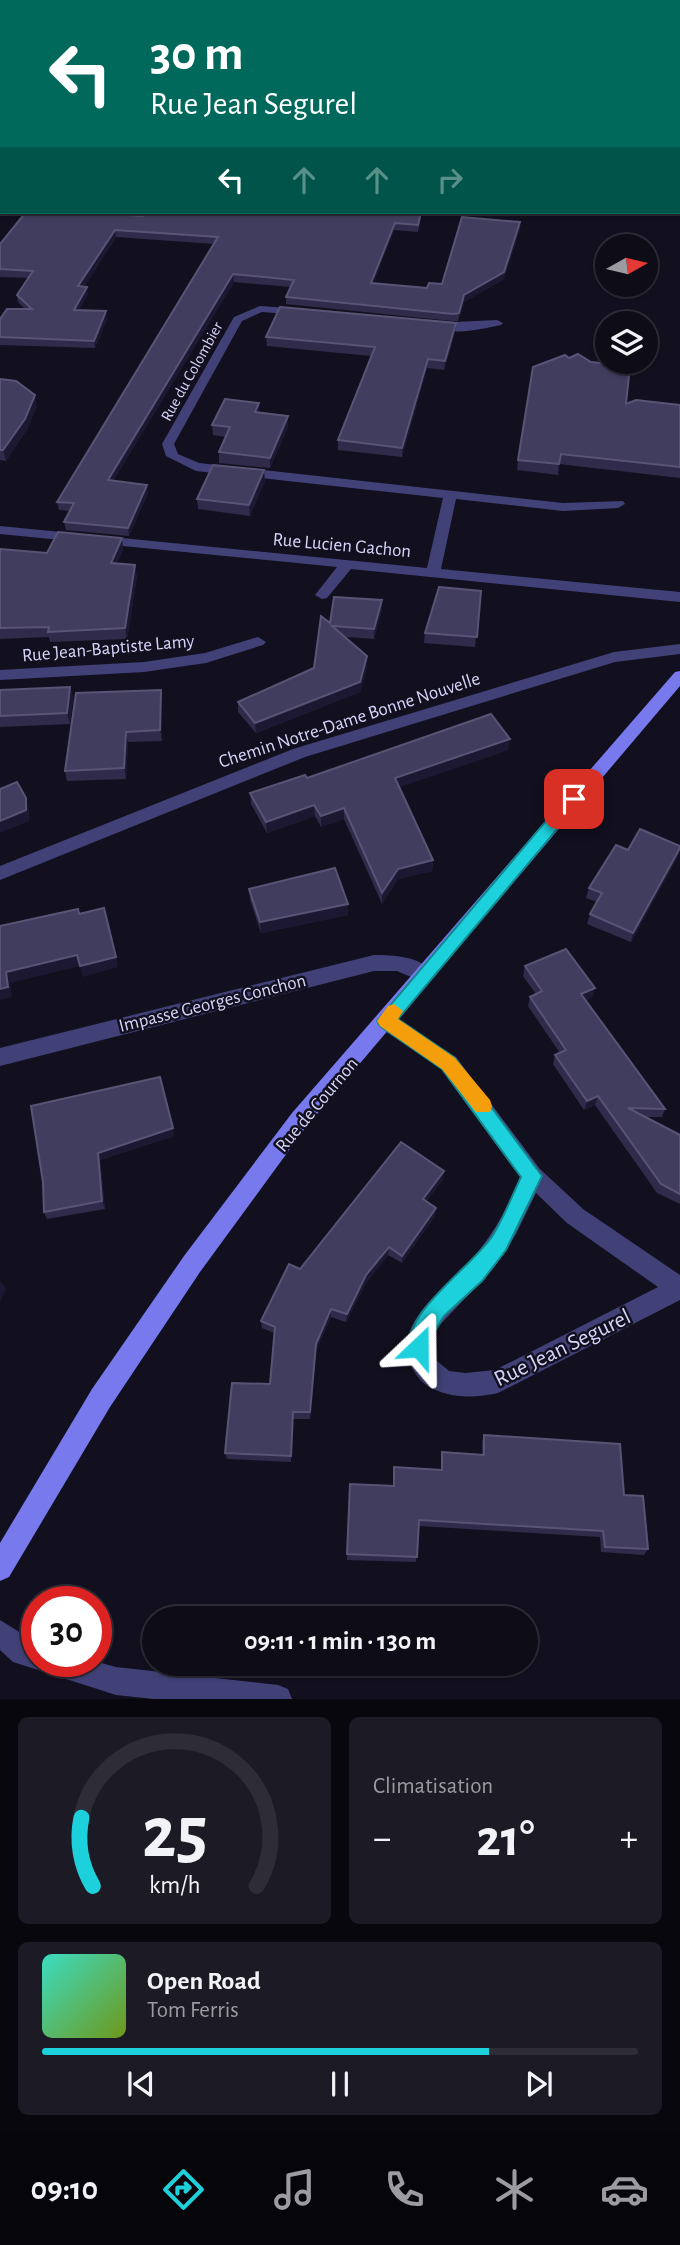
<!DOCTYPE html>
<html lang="fr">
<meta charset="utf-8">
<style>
body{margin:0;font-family:"Alegreya Sans",sans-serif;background:#1c1a24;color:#f1f3f6;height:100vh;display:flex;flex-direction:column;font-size:26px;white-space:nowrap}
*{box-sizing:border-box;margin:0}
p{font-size:23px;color:#9b9ba1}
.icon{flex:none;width:38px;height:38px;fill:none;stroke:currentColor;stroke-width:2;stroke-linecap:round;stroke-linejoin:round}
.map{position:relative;height:1699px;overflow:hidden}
.side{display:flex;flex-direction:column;gap:18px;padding:18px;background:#08070d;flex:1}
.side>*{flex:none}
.top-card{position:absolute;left:0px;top:0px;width:681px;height:214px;box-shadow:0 2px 5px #0004,0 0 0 2px #2e2c36;background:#00695c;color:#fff;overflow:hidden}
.needle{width:46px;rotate:82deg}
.controls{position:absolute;left:595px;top:234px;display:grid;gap:14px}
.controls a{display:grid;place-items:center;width:63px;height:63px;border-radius:50%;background:#0e0c17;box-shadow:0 2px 5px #0004,0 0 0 2px #2e2c36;font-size:35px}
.speed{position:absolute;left:21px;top:1586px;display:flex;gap:14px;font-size:35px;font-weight:700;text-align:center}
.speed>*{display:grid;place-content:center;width:91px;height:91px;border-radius:50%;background:#0e0c17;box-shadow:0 2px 5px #0004,0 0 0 2px #2e2c36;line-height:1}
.speed .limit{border:10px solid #d22;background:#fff;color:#111}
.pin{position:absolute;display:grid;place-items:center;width:60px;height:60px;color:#fff;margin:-30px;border-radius:14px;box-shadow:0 4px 10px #0006}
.me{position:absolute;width:77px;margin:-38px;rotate:23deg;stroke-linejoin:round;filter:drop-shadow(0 0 5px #0008)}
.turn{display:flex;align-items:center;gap:24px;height:147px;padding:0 35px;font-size:32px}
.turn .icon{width:91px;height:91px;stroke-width:2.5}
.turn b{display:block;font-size:49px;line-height:60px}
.lanes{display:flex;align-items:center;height:66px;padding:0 35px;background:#0003;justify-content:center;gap:35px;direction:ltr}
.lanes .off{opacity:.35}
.big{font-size:52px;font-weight:700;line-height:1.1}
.side .tile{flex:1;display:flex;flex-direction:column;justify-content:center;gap:10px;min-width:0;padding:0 24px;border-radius:10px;background:#1c1a24}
.side .dial{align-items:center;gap:0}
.dial svg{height:182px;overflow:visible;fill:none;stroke:#2e2c36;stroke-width:7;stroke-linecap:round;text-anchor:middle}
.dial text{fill:#f1f3f6;stroke:none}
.song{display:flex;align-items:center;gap:21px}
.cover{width:84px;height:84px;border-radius:10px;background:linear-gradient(135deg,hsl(170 70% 55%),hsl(80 70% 35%))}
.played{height:7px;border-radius:4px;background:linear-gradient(90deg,#1dd1dc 75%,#2e2c36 75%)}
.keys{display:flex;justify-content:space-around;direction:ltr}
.heat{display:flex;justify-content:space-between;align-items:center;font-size:38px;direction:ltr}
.side .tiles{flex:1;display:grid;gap:18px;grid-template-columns:1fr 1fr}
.tile:last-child{grid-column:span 2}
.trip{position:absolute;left:142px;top:1606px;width:396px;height:70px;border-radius:35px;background:#0e0c17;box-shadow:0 2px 5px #0004,0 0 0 2px #2e2c36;font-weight:700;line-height:70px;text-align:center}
.tabs{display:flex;height:112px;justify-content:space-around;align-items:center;background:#060509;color:#9b9ba1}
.tabs .icon{width:49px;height:49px}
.tabs .on{color:#1dd1dc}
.tabs b{font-size:32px;color:#f1f3f6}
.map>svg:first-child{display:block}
</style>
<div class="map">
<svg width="680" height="1699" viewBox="0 0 680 1699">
<rect width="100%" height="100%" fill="#12101f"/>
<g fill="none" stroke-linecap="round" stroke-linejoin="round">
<g fill="#414178" fill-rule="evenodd">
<rect x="679" y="77" width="1" height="4"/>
<rect x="679" y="96" width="1" height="6"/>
<rect x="0" y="205" width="2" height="6"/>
<path d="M260,306L302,309L308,312L302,315L262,312L242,321L174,444L178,454L199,463L563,503L623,501L625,504L618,508L563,511L456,499L441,569L680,592V602L351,569L327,598L322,599L315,595L337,567L0,534V526L427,568L443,498L196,471L166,456L162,444L234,317Z"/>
<path d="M497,320L503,323L501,325C483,329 444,337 428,326L434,323Z"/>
<path d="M258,637L266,642L263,645L206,663L144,672L0,680V670L144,662L205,653Z"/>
<path d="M680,644V654L615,662L305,757L0,880V866L293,749L614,652Z"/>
<path d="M374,955C392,955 423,956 432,974L430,980L423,982L397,971H374L0,1066V1048Z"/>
<path d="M386,1013L456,1057L540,1169L583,1209L680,1275V1300L498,1393C474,1398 448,1399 426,1385C418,1379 414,1372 410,1364C391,1320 456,1281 478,1252C496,1229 510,1204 521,1178L442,1069L379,1027L376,1021L379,1015ZM536,1193L567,1223L658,1287L495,1370L465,1373L449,1371L430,1355L431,1341L435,1330L493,1269L516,1234Z"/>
<path d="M0,1620L37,1643V1661H94L116,1667L278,1685L288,1689L292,1699H154L116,1695L13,1662L0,1650Z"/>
</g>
<path fill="#7779ed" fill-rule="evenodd" d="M680,671V686L306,1127L200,1272L110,1407L9,1577L0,1581V1543L92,1389L184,1256L292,1113L675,672Z"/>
</g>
<g fill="#302b4b">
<path d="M124,212H422L418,232L394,230L373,283L427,288L442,284L520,229L504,279L464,302L458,321H452L286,304V297L291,287L234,282L113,481L148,493L129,536L66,530L64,522L70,511L59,510L57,502L214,244L116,237L84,287L88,294L79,310L107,319L95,348L0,345V319L25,309L18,302L17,295L28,278L0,277V244L143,216L146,214L144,212Z"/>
<path d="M456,323L455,332L444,370L427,368L402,457L338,450V440L371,356L267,346L266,337Z"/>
<path d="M0,379L37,406L27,429L6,461L0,460Z"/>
<path d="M626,404L680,405V478L559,464L558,475L517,470L518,460Z"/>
<path d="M260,413L288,427L270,468L219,463V452L226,437L213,435L212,425Z"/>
<path d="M265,481L250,516L198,509L197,499Z"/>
<path d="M122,538L123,549L117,563L137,576L127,639L50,642L49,637L0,639V549L47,553Z"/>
<path d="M481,591L475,647L424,643L425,633Z"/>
<path d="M382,600V610L374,639L346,637L367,656V666L360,692L256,733L238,712V702L314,668L330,623Z"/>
<path d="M70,687L73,698L70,724L0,727V690Z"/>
<path d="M162,700V741L128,742L126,779L67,781L65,771Z"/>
<path d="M508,750L399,787L433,860L432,871L398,879L382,904L344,819L321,827L315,816L267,833L251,804L250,793L307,778Z"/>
<path d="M628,850L678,856L631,942L587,924L590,914L597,902L586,898L589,888Z"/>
<path d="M249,889L348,915L261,933L250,900Z"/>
<path d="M525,966L595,988L592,997L586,1000L665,1109L662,1117H646L680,1135V1204L657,1193L595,1105L584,1110L553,1064L555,1055L560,1053L528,1006L530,997L536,994L523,976Z"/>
<path d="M31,1106L174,1136L100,1160L105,1209L47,1219L44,1212L43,1182Z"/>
<path d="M444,1171L443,1179L426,1202L435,1216L402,1263L388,1255L366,1283L346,1322L331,1317L316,1351L310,1419H293L291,1462L227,1459L225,1453L270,1384L274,1333L262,1328L261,1321Z"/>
<path d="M484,1435L624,1495L648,1549L644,1555L601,1552L600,1537L418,1526L416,1562L347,1560L350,1484L393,1486L394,1467L441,1470L442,1452L482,1455V1442Z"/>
</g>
<g fill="#1c1832">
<path d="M520,222V229L504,279L464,302L458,321L459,313L464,295Z"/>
<path d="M395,223L394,230L371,290V283Z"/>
<path d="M115,230L116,237L80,294L78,286Z"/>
<path d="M233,274L234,282L109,488L108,480Z"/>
<path d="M87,287L88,294L75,318L74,310Z"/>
<path d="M106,311L107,319L95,348L94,341Z"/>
<path d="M456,323L455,332L444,370L445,361Z"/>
<path d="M428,359L427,368L402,457V448Z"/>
<path d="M35,395L37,406L27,429L6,461L3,450Z"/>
<path d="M259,403L260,414L255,412Z"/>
<path d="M288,416V427L270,468V458Z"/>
<path d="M264,470L265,481L250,516L249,505Z"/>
<path d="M147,485L148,493L129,536L128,528Z"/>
<path d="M122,538L123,549L112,573L111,563Z"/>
<path d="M135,565L137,576L127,639L125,628Z"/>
<path d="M382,600V610L374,639V629Z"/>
<path d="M367,656V666L360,692L256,733L255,723Z"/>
<path d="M70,687L73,698L70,724L67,713Z"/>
<path d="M161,690L162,700V741L160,730Z"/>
<path d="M126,732L128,742L126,779L124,768Z"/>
<path d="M510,739L508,750L395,789V778Z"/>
<path d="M26,798L29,809V821L0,833V821Z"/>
<path d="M314,805L315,816L267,833L266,822Z"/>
<path d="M344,808V819L321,827V816Z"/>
<path d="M680,848L678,856L631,942L633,933Z"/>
<path d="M433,860L432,871L398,879L382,904V893L398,869Z"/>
<path d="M348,904V915L261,933L260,922Z"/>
<path d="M77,955L80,966L10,983L12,997L0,1000V989L6,972Z"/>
<path d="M116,957L118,967L83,977L80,966Z"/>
<path d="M595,988L592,997L579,1003L581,994Z"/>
<path d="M598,1096L595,1105L584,1110L587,1101Z"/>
<path d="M173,1128L174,1136L100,1160L105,1209L102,1201L98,1153Z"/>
<path d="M444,1171L443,1179L422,1208L423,1199Z"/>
<path d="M436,1208L435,1216L402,1263V1256Z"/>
<path d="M389,1247L388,1255L366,1283L346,1322L347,1314L366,1275Z"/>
<path d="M1,1280L6,1289L0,1301V1283Z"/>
<path d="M331,1309V1317L316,1351L310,1419L316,1344Z"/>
</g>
<g fill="#413d5e" stroke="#595476" stroke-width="2">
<path d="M78,0H680V35L679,42V2H76Z"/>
<path d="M2,92V141H0V94Z"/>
<rect x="0" y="151" width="2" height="41"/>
<path d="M679,152H680V170L679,171Z"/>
<path d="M679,175L680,178V203H679Z"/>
<path d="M26,212H72L143,216L151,212H421L418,225L395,223L371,283L427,288L429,283L442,284L462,217L520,222L504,272L464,295L459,313L453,314L286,297L294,280L233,274L108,480L147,485L128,528L64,522L74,503L57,502L218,237L115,230L78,286L87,287L74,310L106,311L94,341L0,337V319L7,309H32L17,295L33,271L0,269V244Z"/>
<path d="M280,307L456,323L445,361L428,359L402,448L338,440L375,347L266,337Z"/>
<path d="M578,354L591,362L630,366L626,404L636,400L680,405V467L561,454L559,464L518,460L533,367L565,355L569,358Z"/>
<path d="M0,379L16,381L35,395L25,419L3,450H0Z"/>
<path d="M225,399L259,403L255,412L288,416L270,458L219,452L230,427L212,425Z"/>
<path d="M213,465L264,470L249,505L197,499Z"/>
<path d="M58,532L122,538L111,563L135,565L125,628L48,632L49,627L0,628V549L47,553Z"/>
<path d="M439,587L481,591L477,637L425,633Z"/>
<path d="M334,597L382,600L374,629L332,626L367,656L360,682L255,723L238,702L314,668L321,616L330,623Z"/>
<path d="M70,687L67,713L0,716V690Z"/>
<path d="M161,690L160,730L126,732L124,768L65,771L76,693Z"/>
<path d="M491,714L510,739L395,778L433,860L398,869L382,893L344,808L321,816L314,805L266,822L250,793L305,775L307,778Z"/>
<path d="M17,782L26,798V810L0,821V789Z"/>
<path d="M640,829L680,846V848L633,933L590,914L602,893L589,888L616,845L628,850Z"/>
<path d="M335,868L348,904L260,922L249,889Z"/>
<path d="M104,908L116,957L80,966L77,955L6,972L8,987L0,989V926L78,909L79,914Z"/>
<path d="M566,949L595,988L581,994L665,1109L628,1108L680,1135V1194L661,1184L598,1096L587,1101L555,1055L566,1050L530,997L542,991L525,966Z"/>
<path d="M160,1077L173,1128L98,1153L102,1201L44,1212L43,1182L31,1106Z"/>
<path d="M401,1142L444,1171L423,1199L436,1208L402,1256L389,1247L366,1275L347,1314L331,1309L316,1344L310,1412H293L291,1456L225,1453L232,1383L270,1384L275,1327L261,1321L289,1264L300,1269Z"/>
<path d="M484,1435L620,1444L624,1495L643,1496L648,1549L605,1547L603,1531L419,1520L417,1557L347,1554L350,1484L394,1486V1467L442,1470V1452L484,1455Z"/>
</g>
<path fill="#1dd1dc" stroke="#13888f" stroke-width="2" d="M574,793L579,795V803L398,1019L455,1058L542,1176L506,1250L482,1281L444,1316L431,1338L427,1354L419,1357L411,1354C396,1316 474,1266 493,1235C504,1217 512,1196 521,1177L442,1069L380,1026L377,1021L568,795Z"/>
<path fill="#f59e0b" d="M394,1004L403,1011L398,1019L455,1058L490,1100L492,1106L490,1112H476L442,1069L380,1026L377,1021L388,1006Z"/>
<g text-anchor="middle" stroke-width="5" stroke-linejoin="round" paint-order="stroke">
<g font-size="16" fill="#d6d3f9" stroke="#12101f">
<text transform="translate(191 371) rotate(-61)" y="6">Rue du Colombier</text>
</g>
<g font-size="19" fill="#d6d3f9" stroke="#12101f">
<text transform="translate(342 544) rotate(5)" y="7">Rue Lucien Gachon</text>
<text transform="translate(108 647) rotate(-5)" y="7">Rue Jean-Baptiste Lamy</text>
<text transform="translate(349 719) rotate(-18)" y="7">Chemin Notre-Dame Bonne Nouvelle</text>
<text transform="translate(212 1002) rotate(-14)" y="7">Impasse Georges Conchon</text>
<text transform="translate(316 1104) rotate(-50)" y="7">Rue de Cournon</text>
</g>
<g font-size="23" fill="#d6d3f9" stroke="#12101f">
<text transform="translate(562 1347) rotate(-26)" y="8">Rue Jean Segurel</text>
</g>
</g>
</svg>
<div class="controls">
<a><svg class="needle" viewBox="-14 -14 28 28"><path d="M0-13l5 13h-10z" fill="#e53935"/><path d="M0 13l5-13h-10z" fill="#9b9ba1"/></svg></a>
<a><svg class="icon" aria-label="layers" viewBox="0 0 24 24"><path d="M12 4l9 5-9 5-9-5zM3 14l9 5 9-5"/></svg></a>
</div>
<div class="speed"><div class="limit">30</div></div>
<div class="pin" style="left:574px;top:799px;background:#d93025"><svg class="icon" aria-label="arrive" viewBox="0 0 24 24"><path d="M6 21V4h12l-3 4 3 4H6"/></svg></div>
<svg class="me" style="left:419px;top:1347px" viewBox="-20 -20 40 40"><path d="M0-17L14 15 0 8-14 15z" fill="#1dd1dc" stroke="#fff" stroke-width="4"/></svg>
<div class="trip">09:11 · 1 min · 130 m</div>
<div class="top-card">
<div class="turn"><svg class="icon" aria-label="left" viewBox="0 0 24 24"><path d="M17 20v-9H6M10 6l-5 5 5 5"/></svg><div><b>30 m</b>Rue Jean Segurel</div></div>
<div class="lanes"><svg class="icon" aria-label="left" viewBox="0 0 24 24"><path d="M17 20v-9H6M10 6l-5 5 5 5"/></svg><svg class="icon off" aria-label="ahead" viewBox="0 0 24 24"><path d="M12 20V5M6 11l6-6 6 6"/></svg><svg class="icon off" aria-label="ahead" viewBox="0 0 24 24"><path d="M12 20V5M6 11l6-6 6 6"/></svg><svg class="icon off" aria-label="right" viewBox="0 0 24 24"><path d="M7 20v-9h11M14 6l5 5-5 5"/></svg></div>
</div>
</div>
<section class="side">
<div class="tiles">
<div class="tile dial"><svg viewBox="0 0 100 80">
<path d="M14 69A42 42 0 1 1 86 69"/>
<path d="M14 69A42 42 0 0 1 9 39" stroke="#1dd1dc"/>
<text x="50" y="56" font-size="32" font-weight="700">25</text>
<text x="50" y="72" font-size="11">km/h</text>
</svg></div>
<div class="tile"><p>Climatisation</p>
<div class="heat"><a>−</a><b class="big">21°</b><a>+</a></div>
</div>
<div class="tile">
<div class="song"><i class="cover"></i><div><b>Open Road</b><p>Tom Ferris</p></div></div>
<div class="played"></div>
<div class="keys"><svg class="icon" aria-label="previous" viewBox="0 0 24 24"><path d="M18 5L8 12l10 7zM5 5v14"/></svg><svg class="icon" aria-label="pause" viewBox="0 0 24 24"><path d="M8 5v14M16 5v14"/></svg><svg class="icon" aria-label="next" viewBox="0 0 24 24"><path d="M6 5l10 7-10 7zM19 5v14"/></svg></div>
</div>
</div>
</section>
<nav class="tabs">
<b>09:10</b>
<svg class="icon on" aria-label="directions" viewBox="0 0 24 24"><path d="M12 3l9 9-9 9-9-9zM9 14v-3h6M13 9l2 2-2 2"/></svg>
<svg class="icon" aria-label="music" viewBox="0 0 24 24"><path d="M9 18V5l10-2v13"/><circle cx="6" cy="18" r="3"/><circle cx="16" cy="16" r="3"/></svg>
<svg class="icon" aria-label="phone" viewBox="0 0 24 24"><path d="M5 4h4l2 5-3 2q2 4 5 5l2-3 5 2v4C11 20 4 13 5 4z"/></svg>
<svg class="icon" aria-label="climate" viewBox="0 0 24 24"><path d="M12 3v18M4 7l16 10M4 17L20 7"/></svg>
<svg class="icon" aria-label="car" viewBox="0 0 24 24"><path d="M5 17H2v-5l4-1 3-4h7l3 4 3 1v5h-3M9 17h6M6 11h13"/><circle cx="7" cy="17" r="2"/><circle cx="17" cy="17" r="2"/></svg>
</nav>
